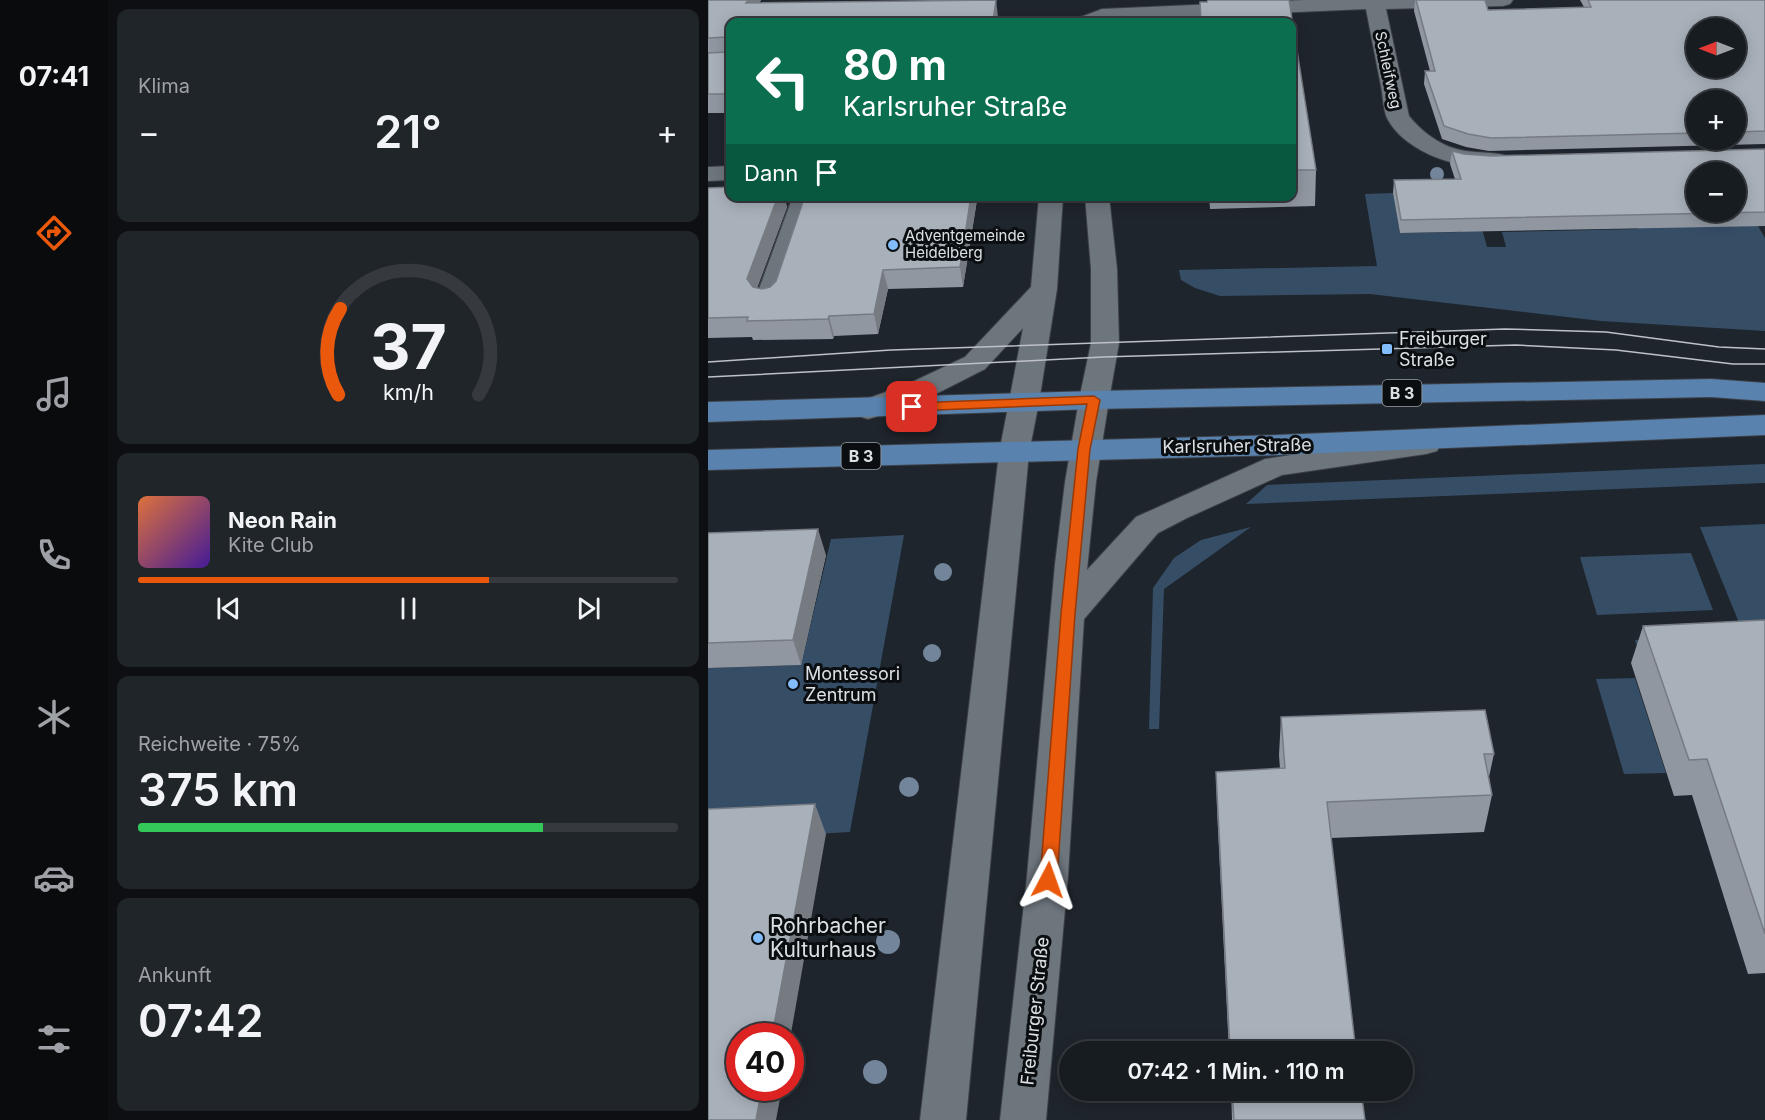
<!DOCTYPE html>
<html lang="de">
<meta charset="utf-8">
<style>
body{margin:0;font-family:Inter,sans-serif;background:#20252a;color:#f1f3f6;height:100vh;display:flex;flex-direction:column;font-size:22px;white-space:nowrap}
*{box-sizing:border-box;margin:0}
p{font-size:20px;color:#9ea1a5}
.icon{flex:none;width:33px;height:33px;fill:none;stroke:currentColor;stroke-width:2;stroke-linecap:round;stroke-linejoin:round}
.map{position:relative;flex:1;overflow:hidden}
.panel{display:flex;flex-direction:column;gap:9px;padding:9px;background:#0d0f12;width:600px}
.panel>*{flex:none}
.hud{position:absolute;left:18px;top:18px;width:570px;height:183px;border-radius:12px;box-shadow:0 3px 15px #0003,0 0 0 2px #363a3f;background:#0b6e4f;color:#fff;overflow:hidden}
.needle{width:39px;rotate:270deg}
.buttons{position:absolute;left:978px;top:18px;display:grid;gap:12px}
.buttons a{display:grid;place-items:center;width:60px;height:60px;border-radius:50%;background:#171c21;box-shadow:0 3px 15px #0003,0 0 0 2px #363a3f;font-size:30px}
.speed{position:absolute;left:18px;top:1023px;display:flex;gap:12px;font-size:30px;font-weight:700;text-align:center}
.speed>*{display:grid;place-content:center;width:78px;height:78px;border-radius:50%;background:#171c21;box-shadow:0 3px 15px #0003,0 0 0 2px #363a3f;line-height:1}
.speed .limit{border:9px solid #d22;background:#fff;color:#111}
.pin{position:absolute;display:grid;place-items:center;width:51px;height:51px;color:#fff;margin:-26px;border-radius:12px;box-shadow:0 3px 9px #0006}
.me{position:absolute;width:66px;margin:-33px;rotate:4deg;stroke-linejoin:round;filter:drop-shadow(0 0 4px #0008)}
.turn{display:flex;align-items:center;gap:21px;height:126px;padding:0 18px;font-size:27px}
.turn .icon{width:78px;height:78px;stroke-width:2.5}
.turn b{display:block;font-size:42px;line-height:51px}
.then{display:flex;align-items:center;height:57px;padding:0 18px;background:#0003;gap:12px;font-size:22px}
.big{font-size:45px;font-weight:600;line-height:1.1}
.panel .widget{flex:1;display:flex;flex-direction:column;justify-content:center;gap:9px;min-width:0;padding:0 21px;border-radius:12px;background:#20252a}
.panel .dial{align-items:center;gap:0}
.dial svg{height:156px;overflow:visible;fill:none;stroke:#363a3f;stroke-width:7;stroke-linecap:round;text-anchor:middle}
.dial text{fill:#f1f3f6;stroke:none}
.song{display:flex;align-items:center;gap:18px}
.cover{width:72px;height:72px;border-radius:9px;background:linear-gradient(135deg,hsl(20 70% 55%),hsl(260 70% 35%))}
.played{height:6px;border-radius:3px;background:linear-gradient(90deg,#ea580c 65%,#363a3f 65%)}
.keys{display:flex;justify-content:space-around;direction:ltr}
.heat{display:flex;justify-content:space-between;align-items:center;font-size:33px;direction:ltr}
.charge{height:9px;border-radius:4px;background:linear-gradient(90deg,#34c759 75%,#363a3f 0)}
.trip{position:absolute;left:351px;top:1041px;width:354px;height:60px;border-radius:30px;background:#171c21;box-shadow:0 3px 15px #0003,0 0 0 2px #363a3f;font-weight:600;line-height:60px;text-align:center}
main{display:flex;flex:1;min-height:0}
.dock{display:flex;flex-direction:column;width:108px;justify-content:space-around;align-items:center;background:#090b0d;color:#9ea1a5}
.dock .icon{width:42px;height:42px}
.dock .current{color:#ea580c}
.dock b{font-size:27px;color:#f1f3f6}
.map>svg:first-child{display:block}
</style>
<main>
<nav class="dock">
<b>07:41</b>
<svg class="icon current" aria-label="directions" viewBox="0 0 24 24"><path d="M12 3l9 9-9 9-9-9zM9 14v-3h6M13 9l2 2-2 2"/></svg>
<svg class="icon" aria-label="music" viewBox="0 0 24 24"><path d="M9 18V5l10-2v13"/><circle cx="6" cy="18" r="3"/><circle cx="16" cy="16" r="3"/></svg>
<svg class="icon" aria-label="phone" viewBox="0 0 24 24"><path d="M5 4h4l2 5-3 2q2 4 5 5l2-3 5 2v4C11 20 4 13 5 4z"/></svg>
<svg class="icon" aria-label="climate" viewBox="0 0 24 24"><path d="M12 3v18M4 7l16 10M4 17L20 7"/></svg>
<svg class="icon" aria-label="car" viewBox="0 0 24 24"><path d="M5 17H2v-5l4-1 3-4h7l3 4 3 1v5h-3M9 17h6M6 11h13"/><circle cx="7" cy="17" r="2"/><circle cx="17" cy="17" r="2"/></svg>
<svg class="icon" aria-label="filters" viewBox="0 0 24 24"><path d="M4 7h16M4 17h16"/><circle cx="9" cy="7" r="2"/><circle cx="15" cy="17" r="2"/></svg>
</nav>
<section class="panel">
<div class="widget"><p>Klima</p>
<div class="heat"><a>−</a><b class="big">21°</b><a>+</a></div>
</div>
<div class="widget dial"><svg viewBox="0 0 100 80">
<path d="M14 69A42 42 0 1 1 86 69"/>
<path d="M14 69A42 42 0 0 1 15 25" stroke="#ea580c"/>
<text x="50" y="56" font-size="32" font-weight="700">37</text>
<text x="50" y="72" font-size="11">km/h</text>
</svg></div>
<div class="widget">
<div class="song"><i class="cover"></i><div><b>Neon Rain</b><p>Kite Club</p></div></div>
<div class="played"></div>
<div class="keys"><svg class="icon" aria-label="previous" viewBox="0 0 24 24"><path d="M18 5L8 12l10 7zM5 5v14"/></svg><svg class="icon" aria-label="pause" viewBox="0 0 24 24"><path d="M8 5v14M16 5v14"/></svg><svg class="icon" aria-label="next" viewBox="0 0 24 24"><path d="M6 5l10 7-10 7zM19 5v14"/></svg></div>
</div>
<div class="widget"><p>Reichweite · 75%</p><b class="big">375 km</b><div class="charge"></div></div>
<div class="widget"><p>Ankunft</p><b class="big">07:42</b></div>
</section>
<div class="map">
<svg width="1057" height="1120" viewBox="0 0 1057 1120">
<rect width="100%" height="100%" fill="#1f252c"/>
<g fill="#364d66">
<path d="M685,193L692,233L754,232L750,215L770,214L779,247H798L794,232L930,229L922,211L1050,226L1057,238V331L893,321L662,294L512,296L487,288L473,280L471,270L669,266L657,194Z"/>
<path d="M1057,464V483L538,504L559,485Z"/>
<path d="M1057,524V650L932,656L927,640L1036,635L992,527Z"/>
<path d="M543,527L456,589L451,729H441L445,588L466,558L493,540Z"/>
<path d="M196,535L142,832L0,840V668L93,665L123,539Z"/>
<path d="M983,553L1005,610L889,615L872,557Z"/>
<path d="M927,678L958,773L916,774L888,679Z"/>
</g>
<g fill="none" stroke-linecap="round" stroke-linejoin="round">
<g stroke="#3c4047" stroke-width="3">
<path id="service" d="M85,196H106L71,300L67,305L59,307L51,305L47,300Z"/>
</g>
<g stroke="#3c4047" stroke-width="2">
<g id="minor">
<path d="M596,0H805L802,4L795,6L678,9L701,116C715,133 735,148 758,151C771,153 784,152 796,155L800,160L796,165C760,174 697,154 679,118C675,109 675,96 673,86C668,61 663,35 658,9L367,22L370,18L394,9Z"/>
<path d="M22,166V180L0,181V167Z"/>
<path d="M331,196H355L349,289L331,402L326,409L316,411L306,409L301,402L315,328L277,369L220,398L170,416L160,419L150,416L145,409L150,402L200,384L257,357L323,287Z"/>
<path d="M377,196H401L409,269L411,343L401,400L396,407L386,409L376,407L371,400L383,343V269Z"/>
</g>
</g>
<g stroke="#3c4047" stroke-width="2">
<g id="tertiary">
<path d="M386,391L396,393L401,400L388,482L379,570L428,517L557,459L718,434L729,437L733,444L729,451L718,454L574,475L479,518L450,533L376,619L360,876L338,1120H292L319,876L347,564L357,482L371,400L376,393Z"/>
<path d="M316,393L326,395L331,402L321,453L258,1120H212L291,453L301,402L306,395Z"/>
</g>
</g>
<g stroke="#3c4047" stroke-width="2">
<g id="primary">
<path d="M1003,379L1057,383V401L1003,397L386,409L0,422V402L386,391Z"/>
<path d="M1057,415V435L569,455L0,470V450L569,435Z"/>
</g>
</g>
<use href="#service" fill="#6d757d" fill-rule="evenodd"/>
<use href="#minor" fill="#6d757d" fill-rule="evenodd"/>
<use href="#tertiary" fill="#6d757d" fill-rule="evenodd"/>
<use href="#primary" fill="#5982ae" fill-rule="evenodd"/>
<g stroke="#bec2c7" stroke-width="1.5">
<path d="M0,362L183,350L797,329L898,332L1011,347L1057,349"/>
<path d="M0,377L395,357L808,345L908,350L1025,364H1057"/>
</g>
</g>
<g fill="#73859a">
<circle cx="729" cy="174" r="7"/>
<circle cx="235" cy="572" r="9"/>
<circle cx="224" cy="653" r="9"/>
<circle cx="201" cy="787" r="10"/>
<circle cx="180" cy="942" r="12"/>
<circle cx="167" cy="1072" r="12"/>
</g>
<g fill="#9097a0" fill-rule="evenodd">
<path d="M0,0H53L51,3L290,17L289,22H22V113H0Z"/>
<path d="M500,0H581L608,170L607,206L502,209L501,196H584V22H492V2H499Z"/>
<path d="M707,0H777L780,10L876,7L872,0H1057V144L781,151L758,147L734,139L716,84L717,71H722L706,11ZM988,100H1028V140H988Z"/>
<path d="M1057,149V226L692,233L685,193L686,180L747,179L742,164L744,151L756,154L783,156Z"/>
<path d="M0,188L22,196H76L79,207L49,288L54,289L62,287L68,281L97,196H268L269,200L255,287L180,289L170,334L126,336L125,339L45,340L44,337L0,338Z"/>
<path d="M0,533L118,555L93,665L0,668Z"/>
<path d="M1057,620V973L1040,974L984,795L966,796L923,663L935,626Z"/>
<path d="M573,717L786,754L781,777L784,795L776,832L623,838L648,1052H521L509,809L508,772L572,769L571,755Z"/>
<path d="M523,1090H653L657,1120H524Z"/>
</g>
<g fill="#767b82">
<path d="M40,0H53L43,21L38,3Z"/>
<path d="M288,0L290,17L289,22H285Z"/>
<path d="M70,196H76L79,207L45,299L39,279Z"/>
<path d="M263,196H268L269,200L255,287L252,267Z"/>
<path d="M175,270L180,289L170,334L166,314Z"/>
<path d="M121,316L126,336L125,339L120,319Z"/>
<path d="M110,529L118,555L93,665L85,640Z"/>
<path d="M107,804L118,834L82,1039V1036H64Z"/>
<path d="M54,1088H74L68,1120H48Z"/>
</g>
<g fill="#a8b0ba" stroke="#767b82" stroke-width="1.5" fill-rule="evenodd">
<path d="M0,0H40L38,3L288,0L285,22H22V94H0V53L19,52V37L0,38Z"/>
<path d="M500,0H581L608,170H584V22H493L492,2H499Z"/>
<path d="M708,0H777L780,10L883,7L880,0H1057V131L1028,132V100H988V133L783,138L760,134L736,126L717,71H727ZM988,28H1028V68H988Z"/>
<path d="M1057,149V212L693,220L686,180L753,179L744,151L756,154L783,156ZM988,172H1028V212H988Z"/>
<path d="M22,187V196H70L39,279L45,287L54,289L62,287L68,281L97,196H263L252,267L175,270L166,314L121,316L120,319L39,321L40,317L0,318V188Z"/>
<path d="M110,529L85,640L0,643V533Z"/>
<path d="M1057,620V934L999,759L981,760L935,626Z"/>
<path d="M777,710L786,754H776L784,795L619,802L648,1052H522L508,772L577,768L573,717Z"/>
<path d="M107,804L64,1036H32V1088H54L48,1120H0V809Z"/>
<path d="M524,1090H653L657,1120H526Z"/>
</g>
<path fill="#ea580c" stroke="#983908" stroke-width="1.5" d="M386,396L392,400L382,449L367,614L349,880L346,885L340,887L334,885L332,880L353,614L370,449L379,404L204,411L198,407L204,403Z"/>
<g fill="#83bcfb" stroke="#0b0e11" stroke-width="2">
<circle cx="185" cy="245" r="6"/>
<rect x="673" y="343" width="12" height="12" rx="3"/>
<circle cx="85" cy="684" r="6"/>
<circle cx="50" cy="938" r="6"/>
</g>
<g text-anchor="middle" stroke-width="6" stroke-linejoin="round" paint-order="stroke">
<g font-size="15" fill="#dce0e5" stroke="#0b0e11">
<text transform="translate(680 70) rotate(78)" y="5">Schleifweg</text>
</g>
<g font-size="15" fill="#dce0e5" stroke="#0b0e11" text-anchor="start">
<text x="197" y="241">Adventgemeinde<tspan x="197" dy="17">Heidelberg</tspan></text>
</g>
<g fill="#0b0e11" stroke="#9da1a5" stroke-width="1.5">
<rect x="674.5" y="380" width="39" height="26" rx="4.5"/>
<rect x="133.5" y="443" width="39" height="26" rx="4.5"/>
</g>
<g font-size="16" font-weight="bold" fill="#dce0e5">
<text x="694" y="399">B 3</text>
<text x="153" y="462">B 3</text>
</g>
<g font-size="18" fill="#dce0e5" stroke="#0b0e11" text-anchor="start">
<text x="691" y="345">Freiburger<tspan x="691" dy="21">Straße</tspan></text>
<text x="97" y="680">Montessori<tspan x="97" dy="21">Zentrum</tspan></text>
</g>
<g font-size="18" fill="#dce0e5" stroke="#0b0e11">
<text transform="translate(529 446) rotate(-1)" y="6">Karlsruher Straße</text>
<text transform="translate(327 1011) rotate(-84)" y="6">Freiburger Straße</text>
</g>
<g font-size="21" fill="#dce0e5" stroke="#0b0e11" text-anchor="start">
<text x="62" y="933">Rohrbacher<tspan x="62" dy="24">Kulturhaus</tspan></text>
</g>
</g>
</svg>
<div class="buttons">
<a><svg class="needle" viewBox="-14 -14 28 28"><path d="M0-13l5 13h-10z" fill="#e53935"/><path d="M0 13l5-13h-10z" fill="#9ea1a5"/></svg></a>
<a>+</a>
<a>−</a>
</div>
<div class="speed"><div class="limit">40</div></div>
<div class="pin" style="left:204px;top:407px;background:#d93025"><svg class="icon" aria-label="arrive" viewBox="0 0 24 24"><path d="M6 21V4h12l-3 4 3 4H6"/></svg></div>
<svg class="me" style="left:340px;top:880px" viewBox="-20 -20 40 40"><path d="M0-17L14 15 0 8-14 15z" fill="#ea580c" stroke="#fff" stroke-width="4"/></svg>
<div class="trip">07:42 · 1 Min. · 110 m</div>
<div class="hud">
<div class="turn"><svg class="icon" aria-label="left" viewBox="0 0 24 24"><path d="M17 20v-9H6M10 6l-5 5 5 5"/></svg><div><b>80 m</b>Karlsruher Straße</div></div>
<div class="then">Dann<svg class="icon" aria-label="arrive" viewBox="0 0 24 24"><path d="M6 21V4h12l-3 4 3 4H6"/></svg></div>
</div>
</div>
</main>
